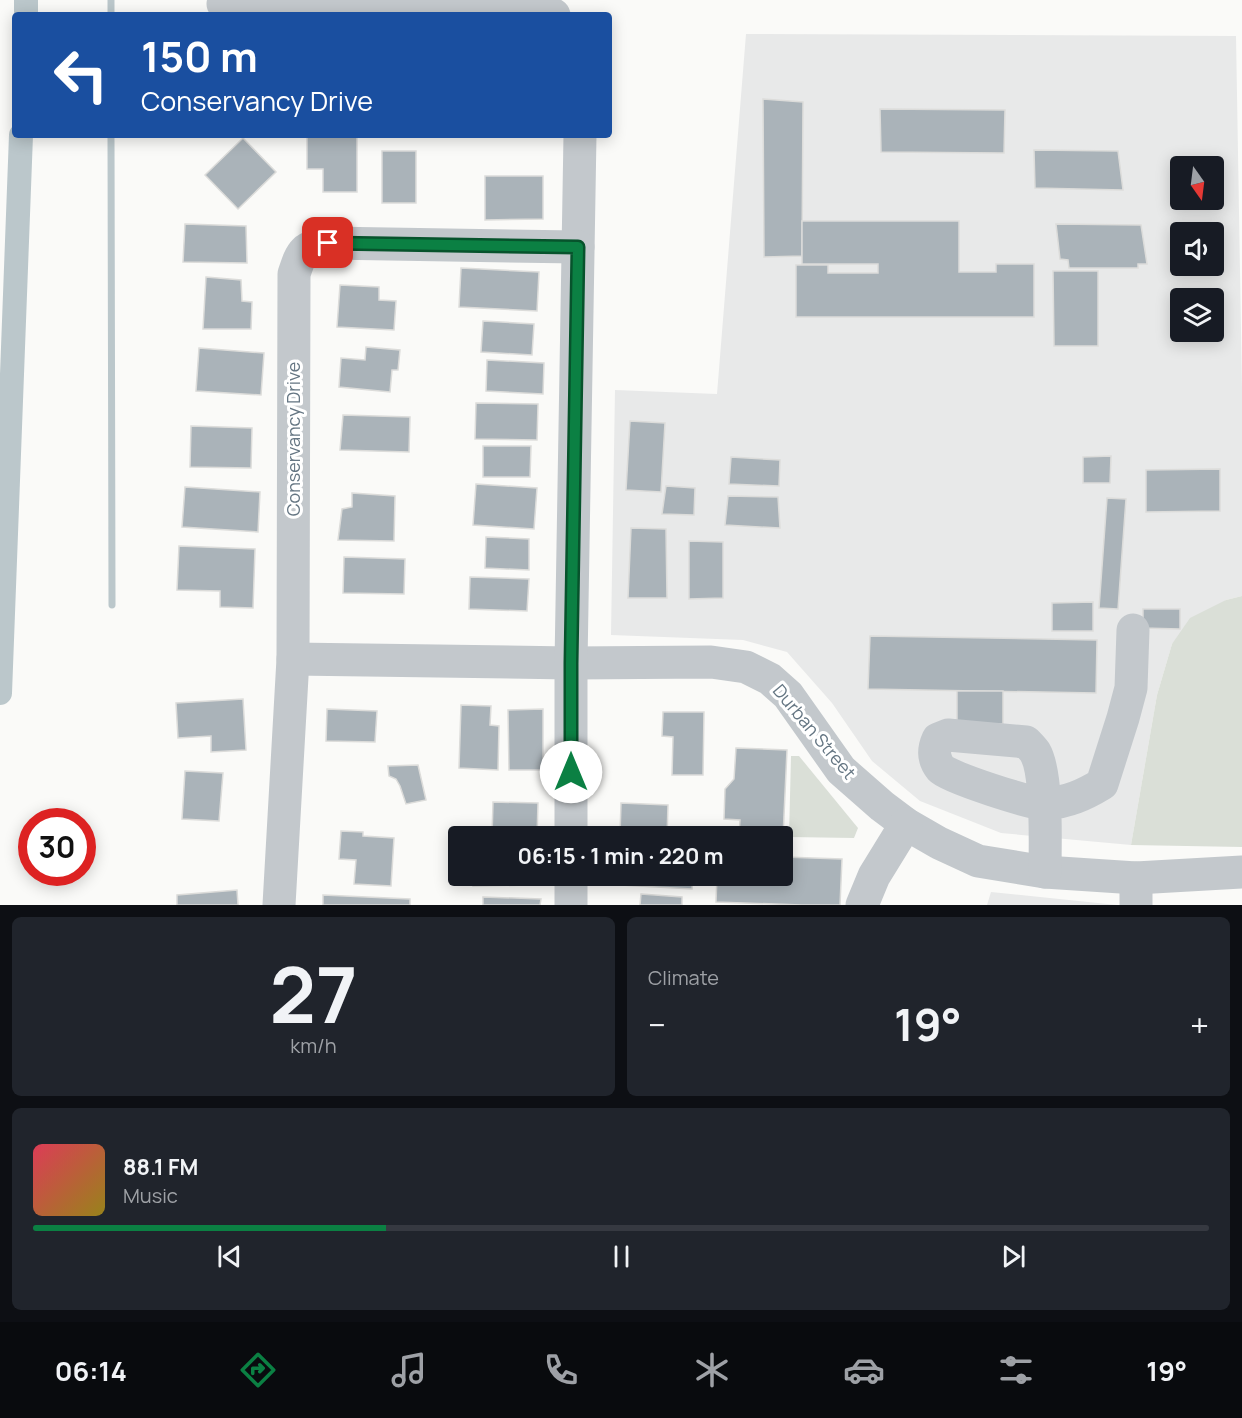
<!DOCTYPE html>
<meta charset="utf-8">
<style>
body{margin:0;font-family:Manrope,sans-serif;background:#20242c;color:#f1f3f6;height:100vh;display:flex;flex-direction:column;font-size:22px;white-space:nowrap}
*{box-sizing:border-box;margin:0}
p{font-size:20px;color:#9ea1a6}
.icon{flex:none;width:33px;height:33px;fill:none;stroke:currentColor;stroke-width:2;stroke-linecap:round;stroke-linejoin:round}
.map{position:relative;height:905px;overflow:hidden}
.sheet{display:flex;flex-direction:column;gap:12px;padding:12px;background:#0d0f14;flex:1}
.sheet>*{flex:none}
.top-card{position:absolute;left:12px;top:12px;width:600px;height:126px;border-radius:6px;box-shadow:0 3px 15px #0003;background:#1a4fa0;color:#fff;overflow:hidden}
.needle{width:39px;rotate:166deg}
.fabs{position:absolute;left:1170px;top:156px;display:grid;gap:12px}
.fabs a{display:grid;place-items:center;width:54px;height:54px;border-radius:6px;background:#171b24;box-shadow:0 3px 15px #0003;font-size:30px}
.speed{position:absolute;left:18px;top:808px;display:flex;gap:12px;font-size:30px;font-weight:700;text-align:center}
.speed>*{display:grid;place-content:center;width:78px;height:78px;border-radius:50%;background:#171b24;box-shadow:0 3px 15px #0003;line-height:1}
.speed .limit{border:9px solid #d22;background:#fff;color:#111}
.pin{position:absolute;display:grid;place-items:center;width:51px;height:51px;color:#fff;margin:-26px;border-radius:12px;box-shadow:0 3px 9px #0006}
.me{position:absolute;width:66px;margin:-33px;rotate:0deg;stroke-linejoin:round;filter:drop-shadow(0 0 4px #0008)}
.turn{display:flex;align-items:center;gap:21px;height:126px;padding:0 30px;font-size:27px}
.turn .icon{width:78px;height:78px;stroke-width:2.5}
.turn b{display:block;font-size:42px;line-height:51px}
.big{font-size:45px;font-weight:700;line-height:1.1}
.sheet .card{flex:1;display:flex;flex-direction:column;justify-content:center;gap:9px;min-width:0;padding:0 21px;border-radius:9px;background:#20242c}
.sheet .dial{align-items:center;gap:0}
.dial b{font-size:78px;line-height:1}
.song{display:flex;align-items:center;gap:18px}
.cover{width:72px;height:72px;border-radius:9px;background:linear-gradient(135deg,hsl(350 70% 55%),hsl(50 70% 35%))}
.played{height:6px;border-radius:3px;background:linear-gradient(90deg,#0b8043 30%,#363941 30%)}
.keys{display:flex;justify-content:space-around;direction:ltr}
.heat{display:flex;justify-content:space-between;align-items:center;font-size:33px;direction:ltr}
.sheet .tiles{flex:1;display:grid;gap:12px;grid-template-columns:1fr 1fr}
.card:last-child{grid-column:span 2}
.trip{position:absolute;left:448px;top:826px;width:345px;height:60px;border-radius:6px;background:#171b24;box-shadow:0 3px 15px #0003;font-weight:700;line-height:60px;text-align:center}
.tab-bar{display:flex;height:96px;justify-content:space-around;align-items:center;background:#090b0e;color:#9ea1a6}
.tab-bar .icon{width:42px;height:42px}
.tab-bar .selected{color:#0b8043}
.tab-bar b{font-size:27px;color:#f1f3f6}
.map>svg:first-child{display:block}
</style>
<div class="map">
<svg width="1242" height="905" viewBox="0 0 1242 905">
<rect width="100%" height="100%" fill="#fafaf8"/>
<g fill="#e8e9e9" fill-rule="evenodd">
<path d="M746,34L1236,36L1242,388V596L1226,600L1172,644L1157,695L1131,845L1001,833L920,801L872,761L832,703L787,652L743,640L611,635L615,390L717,394ZM1180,166H1214V200H1180ZM1180,232H1214V266H1180ZM1180,298H1214V332H1180Z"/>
<path d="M991,892L1117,905H987Z"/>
</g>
<g fill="#dadfd7">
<path d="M1242,596V847L1131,845L1157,695L1172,644L1190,618L1226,600Z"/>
<path d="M791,756H799L858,828L854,838L789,837Z"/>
</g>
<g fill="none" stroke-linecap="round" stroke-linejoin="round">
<g stroke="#bbc7cb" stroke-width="7">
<path d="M111,0V15"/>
<path d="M111,135L112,605"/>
</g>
<g stroke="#bbc7cb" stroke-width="24">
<path d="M26,15V0"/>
<path d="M0,693L21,135"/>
</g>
</g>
<g fill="#aab3b9" stroke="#dcdcda" stroke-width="1.5">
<path d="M763,99L803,102L802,256L764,257Z"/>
<path d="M880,109L1005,110L1004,153L881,152Z"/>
<path d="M307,135H357V192H323V169H307Z"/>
<path d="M243,138L276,172L238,209L205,175Z"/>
<path d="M1034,150L1118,151L1123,190L1035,188Z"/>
<rect x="382" y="151" width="34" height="52"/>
<path d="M485,176H543V219L485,220Z"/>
<path d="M802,221H959V272H996V264H1034V317H796V265H828V273H878V264H802Z"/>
<path d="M185,224L246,226L247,263L183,262Z"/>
<path d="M1056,224L1141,225L1147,264H1138V268H1069L1068,260L1060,259Z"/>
<path d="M461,268L539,272L537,311L459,307Z"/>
<path d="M1053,271H1098V346H1054Z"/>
<path d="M206,277L241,280L242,301L252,302L251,329H203Z"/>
<path d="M340,285L379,287V300L396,301L394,330L337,327Z"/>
<path d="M483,321L534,324L532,355L481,352Z"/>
<path d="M366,347L400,350L398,370H392L390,392L339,387L341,358L365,360Z"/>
<path d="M199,348L264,353L261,395L196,391Z"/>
<path d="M487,360L544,363L543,394L486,391Z"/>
<path d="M476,403L538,404L537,440L475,439Z"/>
<path d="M343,415L410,417L409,452L340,450Z"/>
<path d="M630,421L665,423L661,492L626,490Z"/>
<path d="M191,426L252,428L251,468L190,467Z"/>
<path d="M483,446H531L530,477H483Z"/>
<path d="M1111,456L1110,483H1083V457Z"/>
<path d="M731,457L780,460L779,486L729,484Z"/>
<path d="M1220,469V511L1146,512V470Z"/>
<path d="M476,484L537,488L534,529L473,525Z"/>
<path d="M666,486L695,488L694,515L662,514Z"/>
<path d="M185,487L260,492L258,532L182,527Z"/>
<path d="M352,493L395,496L394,541L338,540L342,509L352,507Z"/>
<path d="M728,496L778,497L780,528L725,525Z"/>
<path d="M1107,498L1126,499L1118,609L1099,608Z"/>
<path d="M631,528L666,529L667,598H628Z"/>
<path d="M486,537L529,539V570L485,568Z"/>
<path d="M689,541L723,542V598L689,599Z"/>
<path d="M179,546L255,549L253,608L220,607V591L177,590Z"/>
<path d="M344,557L405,559L404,594L343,593Z"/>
<path d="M470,577L529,579L527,611L469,609Z"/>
<path d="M1093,602V631H1052V603Z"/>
<path d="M1143,609H1180V629L1143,628Z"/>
<path d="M870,636L1097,640L1096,693L868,689Z"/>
<rect x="957" y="691" width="46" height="33"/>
<path d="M243,699L246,750L211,752V736L178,738L176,703Z"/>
<path d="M461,705L491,706L490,725L499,726L498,770L459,768Z"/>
<path d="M327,709L377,711L375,742L326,741Z"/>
<path d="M543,709V770H509L508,710Z"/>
<path d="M663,712H704L703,775H672L673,737L662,736Z"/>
<path d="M736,748L787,750L783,837H739L740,820L724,819L725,789L734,779Z"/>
<path d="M418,765L426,800L406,804L400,786L396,779L389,776L388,766Z"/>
<path d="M185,771L223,773L219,821L182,819Z"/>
<path d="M493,802L538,803L537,837H492Z"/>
<path d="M621,803L668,805L667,837L620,835Z"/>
<path d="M341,831L363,832V836L394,838L391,886L354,884L356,860L339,859Z"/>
<path d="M783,857L842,859L840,905H801L716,902L717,876H783Z"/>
<path d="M473,876H530V885L473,886Z"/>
<path d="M622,876H693L692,889L621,885Z"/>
<path d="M237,890L238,905H177V895Z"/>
<path d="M641,894L682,897V905H640Z"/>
<path d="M323,895L410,899V905H323Z"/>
<path d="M483,897L541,899L540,905H483Z"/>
</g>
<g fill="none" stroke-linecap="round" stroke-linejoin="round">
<g stroke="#c3c8cc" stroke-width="33">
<path d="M223,4L546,10L554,15"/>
<path d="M293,659L571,663L711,662L746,667L770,679L788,695L841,770L882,806L906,824L939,843L978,861L1045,872L1136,878L1242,872"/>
<path d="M571,837V663L580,135"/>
<path d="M1045,872C1045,845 1048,774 1035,752C1033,749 1029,745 1026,742L948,735L938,739C933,750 933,759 941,769C948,777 1034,805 1046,804C1068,802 1084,795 1102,784L1123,718L1131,688L1133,630"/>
<path d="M279,905L293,659L294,274C302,250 303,247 328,243L578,247"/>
<path d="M571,905V876"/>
<path d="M862,905L874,876L906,824"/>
<path d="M1136,905V878"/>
</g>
</g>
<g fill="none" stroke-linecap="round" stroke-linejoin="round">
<g stroke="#07532c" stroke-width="15">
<path id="route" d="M328,243L578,247L571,663V772"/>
</g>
<use href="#route" stroke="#0b8043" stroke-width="10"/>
</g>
<g text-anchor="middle" stroke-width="6" stroke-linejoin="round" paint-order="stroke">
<g font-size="18" fill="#657683" stroke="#fff">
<text transform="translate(294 439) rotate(-90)" y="6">Conservancy Drive</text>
<text transform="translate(814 732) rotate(50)" y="6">Durban Street</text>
</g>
</g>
</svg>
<div class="fabs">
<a><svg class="needle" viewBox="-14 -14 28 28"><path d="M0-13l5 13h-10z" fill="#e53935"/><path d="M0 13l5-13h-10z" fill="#9ea1a6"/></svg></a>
<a><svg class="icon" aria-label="sound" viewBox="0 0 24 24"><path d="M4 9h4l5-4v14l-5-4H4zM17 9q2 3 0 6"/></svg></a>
<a><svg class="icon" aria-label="layers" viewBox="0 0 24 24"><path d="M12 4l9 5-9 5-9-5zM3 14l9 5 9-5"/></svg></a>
</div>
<div class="speed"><div class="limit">30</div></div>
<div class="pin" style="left:328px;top:243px;background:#d93025"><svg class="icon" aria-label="arrive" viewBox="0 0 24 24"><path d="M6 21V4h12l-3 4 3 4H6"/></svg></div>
<svg class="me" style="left:571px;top:772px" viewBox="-20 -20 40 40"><circle r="19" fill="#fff"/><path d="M0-13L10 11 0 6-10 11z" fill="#0b8043"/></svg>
<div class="trip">06:15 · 1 min · 220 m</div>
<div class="top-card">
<div class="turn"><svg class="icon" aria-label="left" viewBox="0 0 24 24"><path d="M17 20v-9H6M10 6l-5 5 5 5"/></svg><div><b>150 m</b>Conservancy Drive</div></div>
</div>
</div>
<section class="sheet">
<div class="tiles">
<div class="card dial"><b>27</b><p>km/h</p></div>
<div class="card"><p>Climate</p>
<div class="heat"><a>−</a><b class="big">19°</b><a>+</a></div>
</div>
<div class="card">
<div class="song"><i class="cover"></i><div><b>88.1 FM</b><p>Music</p></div></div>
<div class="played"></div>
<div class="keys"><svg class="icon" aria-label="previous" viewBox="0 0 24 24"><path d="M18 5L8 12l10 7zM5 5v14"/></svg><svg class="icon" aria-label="pause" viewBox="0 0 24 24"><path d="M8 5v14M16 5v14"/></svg><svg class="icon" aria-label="next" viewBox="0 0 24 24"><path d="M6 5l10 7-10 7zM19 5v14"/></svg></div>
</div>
</div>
</section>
<nav class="tab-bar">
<b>06:14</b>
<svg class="icon selected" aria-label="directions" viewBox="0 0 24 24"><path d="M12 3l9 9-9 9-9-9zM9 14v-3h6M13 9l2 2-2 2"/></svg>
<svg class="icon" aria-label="music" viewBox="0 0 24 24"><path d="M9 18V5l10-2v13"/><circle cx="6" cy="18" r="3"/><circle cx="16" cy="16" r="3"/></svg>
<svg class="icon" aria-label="phone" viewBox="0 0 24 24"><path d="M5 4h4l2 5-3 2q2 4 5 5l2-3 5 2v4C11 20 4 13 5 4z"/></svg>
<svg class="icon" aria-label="climate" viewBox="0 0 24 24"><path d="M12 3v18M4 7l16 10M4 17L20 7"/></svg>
<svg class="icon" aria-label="car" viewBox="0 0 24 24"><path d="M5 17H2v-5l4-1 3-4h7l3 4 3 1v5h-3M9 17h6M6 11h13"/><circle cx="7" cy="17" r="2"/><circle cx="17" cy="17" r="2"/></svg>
<svg class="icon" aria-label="filters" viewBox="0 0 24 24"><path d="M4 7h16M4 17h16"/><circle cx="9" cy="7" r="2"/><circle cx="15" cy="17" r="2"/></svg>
<b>19°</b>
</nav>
